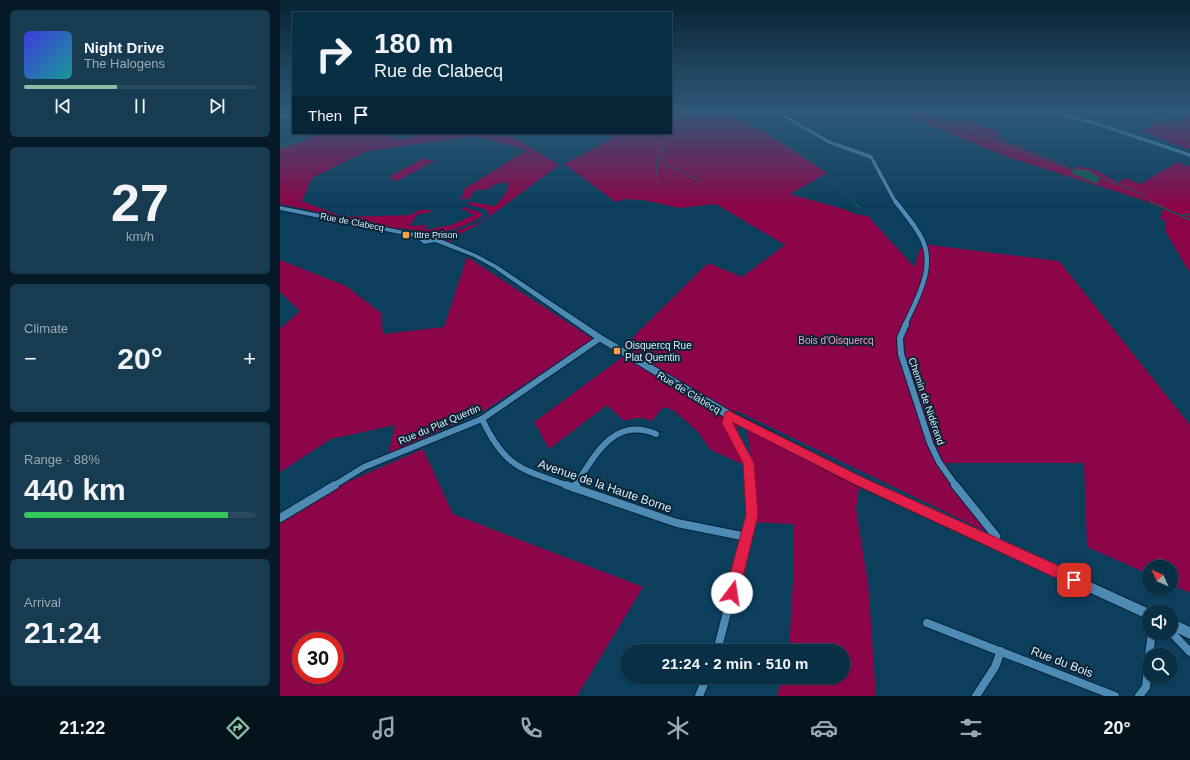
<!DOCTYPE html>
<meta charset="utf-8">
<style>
body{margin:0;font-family:Arial,sans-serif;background:#173b50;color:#f1f3f6;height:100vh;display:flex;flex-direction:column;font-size:15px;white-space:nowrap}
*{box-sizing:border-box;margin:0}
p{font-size:13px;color:#99a9b3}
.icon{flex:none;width:22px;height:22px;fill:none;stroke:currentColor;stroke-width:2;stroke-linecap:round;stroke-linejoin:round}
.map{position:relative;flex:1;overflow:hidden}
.side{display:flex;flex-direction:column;gap:10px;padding:10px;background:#051a26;width:280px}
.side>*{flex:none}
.top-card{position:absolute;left:12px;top:12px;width:380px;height:122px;border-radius:0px;box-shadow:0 1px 3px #0004,0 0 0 1px #294a5e;background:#092f45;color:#f1f3f6;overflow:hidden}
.needle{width:26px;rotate:314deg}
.controls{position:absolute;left:862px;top:560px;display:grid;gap:8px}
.controls a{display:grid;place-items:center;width:36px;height:36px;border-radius:50%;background:#092f45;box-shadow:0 1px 3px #0004,0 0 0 1px #294a5e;font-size:20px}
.speed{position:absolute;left:12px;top:632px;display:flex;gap:8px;font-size:20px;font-weight:700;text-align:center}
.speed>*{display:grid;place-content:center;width:52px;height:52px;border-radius:50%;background:#092f45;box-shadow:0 1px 3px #0004,0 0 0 1px #294a5e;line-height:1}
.speed .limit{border:6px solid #d22;background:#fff;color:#111}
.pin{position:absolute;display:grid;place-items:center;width:34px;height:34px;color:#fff;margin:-17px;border-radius:8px;box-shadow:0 2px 6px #0006}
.me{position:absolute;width:44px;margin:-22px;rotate:14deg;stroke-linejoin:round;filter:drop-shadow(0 0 3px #0008)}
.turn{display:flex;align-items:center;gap:14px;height:84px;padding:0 16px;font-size:18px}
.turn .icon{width:52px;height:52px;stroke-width:2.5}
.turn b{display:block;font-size:28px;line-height:34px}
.then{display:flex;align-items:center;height:38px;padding:0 16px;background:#0003;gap:8px;font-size:15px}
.big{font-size:30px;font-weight:700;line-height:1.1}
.side .card{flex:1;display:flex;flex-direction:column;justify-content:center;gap:6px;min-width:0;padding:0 14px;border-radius:6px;background:#173b50}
.side .dial{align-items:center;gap:0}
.dial b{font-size:52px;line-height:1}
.song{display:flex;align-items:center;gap:12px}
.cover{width:48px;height:48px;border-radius:6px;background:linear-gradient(135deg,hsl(240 70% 55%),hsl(180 70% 35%))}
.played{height:4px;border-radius:2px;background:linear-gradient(90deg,#8abfa5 40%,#294a5e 40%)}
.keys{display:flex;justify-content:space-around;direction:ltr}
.heat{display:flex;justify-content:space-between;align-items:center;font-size:22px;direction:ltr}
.charge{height:6px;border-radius:3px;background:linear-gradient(90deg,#34c759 88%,#294a5e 0)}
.trip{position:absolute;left:340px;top:644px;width:230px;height:40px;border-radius:20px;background:#092f45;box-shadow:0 1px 3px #0004,0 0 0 1px #294a5e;font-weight:700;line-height:40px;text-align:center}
.menu{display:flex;height:64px;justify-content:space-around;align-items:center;background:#04131c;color:#99a9b3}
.menu .icon{width:28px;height:28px}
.menu .current{color:#8abfa5}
.menu b{font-size:18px;color:#f1f3f6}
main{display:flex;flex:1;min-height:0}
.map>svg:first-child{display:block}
</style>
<main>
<section class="side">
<div class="card">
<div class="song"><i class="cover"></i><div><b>Night Drive</b><p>The Halogens</p></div></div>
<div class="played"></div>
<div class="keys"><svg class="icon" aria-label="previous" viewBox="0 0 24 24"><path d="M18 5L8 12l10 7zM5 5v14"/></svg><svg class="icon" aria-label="pause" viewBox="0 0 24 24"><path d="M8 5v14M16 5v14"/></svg><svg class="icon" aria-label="next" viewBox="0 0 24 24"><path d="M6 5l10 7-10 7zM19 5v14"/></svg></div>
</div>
<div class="card dial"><b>27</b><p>km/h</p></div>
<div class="card"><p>Climate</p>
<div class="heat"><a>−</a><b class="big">20°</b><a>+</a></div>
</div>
<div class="card"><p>Range · 88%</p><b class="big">440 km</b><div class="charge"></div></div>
<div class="card"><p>Arrival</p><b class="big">21:24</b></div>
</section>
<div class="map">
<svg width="910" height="696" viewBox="0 0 910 696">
<rect width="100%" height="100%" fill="#0c3f5c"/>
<g fill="#8c0548" fill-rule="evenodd">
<path d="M391,109H437L482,130L547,173L510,194L567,210L574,214L588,216L634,267L642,244L779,261L910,425V593L891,584V567H869V574L807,547L804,463H666L705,531L455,410L462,464L431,450L417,431L393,410L383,407L372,421C361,416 354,418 344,421L327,405L269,449L254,422L351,351L344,346L428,263L462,277L505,245L436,204L400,208L363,200L345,199L336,202L284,164L333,138L323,133H391Z"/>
<path d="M611,109H647L676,122L690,120L721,133L717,136L727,142L796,170L794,166L815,170L839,183L844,178L861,184L897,162L910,167V273L885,231V221L880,218L882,212L885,210L860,199L727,157Z"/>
<path d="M907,109H910V150L861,131L879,121L896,120Z"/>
<path d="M39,133H113L110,136L120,140L143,133H218L236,139L279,165C253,184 227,204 200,223C190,230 178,233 169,242L162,239C175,227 197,228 209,215L207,210L187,204L191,202L215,206C222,199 229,192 227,182L212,185L213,188L194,191L189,199H179L183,195L184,189L247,150L196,136L87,151L32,178L22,201L63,217L131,215L139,210H151L149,213L138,214L129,226L146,225L145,230L171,225L194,215L181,208L183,207L202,213V216C187,226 167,233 149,233C138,233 129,227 118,229L0,204V147L21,142Z"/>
<path d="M144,158L154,161L117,181L109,178L112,177L110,176Z"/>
<path d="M187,257L313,339L207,409L108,454L115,425L51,439L0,472V329L20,311L0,292V260L66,286L101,313L103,334L164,327Z"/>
<path d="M467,429L580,482L576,509L588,583L596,696H497L502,677H563V651H509L513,580V524L470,522L472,515V464Z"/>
<path d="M143,449L173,514L363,587L297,696H0V521L65,483ZM21,641H55V675H21Z"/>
</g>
<path fill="#18594f" d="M795,169L810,171L820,178L817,184L791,173Z"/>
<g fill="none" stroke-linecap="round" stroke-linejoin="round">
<g stroke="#18594f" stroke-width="1">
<path d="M441,109L485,131L544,170L575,203"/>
<path d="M839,109L880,119L900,121"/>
<path d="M646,115L693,133L708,135L736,149L795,170"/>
<path d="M391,121L406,109"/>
<path d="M388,133L384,141L381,156L376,159L419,181"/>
<path d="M376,160L378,186"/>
<path d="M820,177L862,194L873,203"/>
</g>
<g stroke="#18594f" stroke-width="1.5">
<path d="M574,202L580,208"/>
<path d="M871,202L910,220"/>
<path d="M902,216L910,214"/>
</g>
<path fill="#18594f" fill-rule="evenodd" d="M22,133H28L20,142L0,149V145L16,139Z"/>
<g stroke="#032439" stroke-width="4.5">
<g id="street-far3">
<path d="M492,109L549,142L591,157L616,203"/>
<path d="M763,109L818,124L910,155"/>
<path d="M0,117L13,112"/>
</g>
</g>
<g stroke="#032439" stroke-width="6">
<path id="street-far2" d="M616,202C624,213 635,225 641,237C657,266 637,298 625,325"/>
</g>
<g stroke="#032439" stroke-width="8">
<g id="street-far1">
<path d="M626,324L620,338L621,354L650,443L659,462L676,486"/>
<path d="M449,415L447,423L468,463L470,486"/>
<path d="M202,419C225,468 241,469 289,486"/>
<path d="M53,486L84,467L202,419L320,338"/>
<path d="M295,486C315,455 334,416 376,434"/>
</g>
</g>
<g stroke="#032439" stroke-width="10">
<g id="street">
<path d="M286,485L397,523L467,537"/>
<path d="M675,485L716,536L717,545"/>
<path d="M294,488L296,485"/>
<path d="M0,518L55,485"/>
<path d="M647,623L835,696"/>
<path d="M891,632L910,652"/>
<path d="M437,651L472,515L470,485"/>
<path d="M869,655L872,633"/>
<path d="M419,696L427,677"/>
<path d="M696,696L715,667L721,651"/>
<path d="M859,696L866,687L869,659"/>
</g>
</g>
<g stroke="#032439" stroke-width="2">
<g id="secondary">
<path d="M13,115V117L0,118V116Z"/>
<path d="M0,206L144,235L158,233L161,236L160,239L198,255L218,266L323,336L452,412L584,479L874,611H869V620L865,618L576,485L446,418L317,340L214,268L194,257L155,242L144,244L139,240L140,238L0,210ZM155,236L154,238L145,240L146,238Z"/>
<path d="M891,618L910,627V639L891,630Z"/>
</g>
</g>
<use href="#street-far3" stroke="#4d8bb5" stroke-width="3.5"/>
<use href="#street-far2" stroke="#4d8bb5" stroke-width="4.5"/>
<use href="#street-far1" stroke="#4d8bb5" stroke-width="6"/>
<use href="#street" stroke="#4d8bb5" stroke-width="8"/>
<use href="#secondary" fill="#4d8bb5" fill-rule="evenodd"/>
</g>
<linearGradient id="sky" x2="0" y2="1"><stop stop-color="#072333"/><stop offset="0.53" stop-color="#2e5878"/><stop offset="1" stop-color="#2e5878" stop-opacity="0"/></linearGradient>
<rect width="910" height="207" fill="url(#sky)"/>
<path fill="#e11d48" stroke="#92132f" d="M449,411L584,478L799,575L801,580L799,584L794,586L789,584L576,485L452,422L474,463L478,515L459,593L457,598L452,600L447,598L445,593L466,515L463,463L442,423L445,412Z"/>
<g fill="#fa9f4e" stroke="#0a2435" stroke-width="1.5">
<rect x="122" y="231" width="8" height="8" rx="2"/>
<rect x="333" y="347" width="8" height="8" rx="2"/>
</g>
<g text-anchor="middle" stroke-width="4" stroke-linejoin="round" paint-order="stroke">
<g font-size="9" fill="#daedfa" stroke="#0a2435">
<text transform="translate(72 222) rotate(11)" y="3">Rue de Clabecq</text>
</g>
<g font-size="9" fill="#daedfa" stroke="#0a2435" text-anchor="start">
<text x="134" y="238">Ittre Prison</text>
</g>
<g font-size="10" fill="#fd9ebb" stroke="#0a2435">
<text x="556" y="344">Bois d'Oisquercq</text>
</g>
<g font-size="10" fill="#daedfa" stroke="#0a2435" text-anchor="start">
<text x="345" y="349">Oisquercq Rue<tspan x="345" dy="12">Plat Quentin</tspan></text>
</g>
<g font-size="10" fill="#daedfa" stroke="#0a2435">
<text transform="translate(409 392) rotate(31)" y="4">Rue de Clabecq</text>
<text transform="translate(647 401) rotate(71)" y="4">Chemin de Nidérand</text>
<text transform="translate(159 424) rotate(-23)" y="4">Rue du Plat Quertin</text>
</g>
<g font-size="12" fill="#daedfa" stroke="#0a2435">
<text transform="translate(325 486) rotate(19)" y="4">Avenue de la Haute Borne</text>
<text transform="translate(782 662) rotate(21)" y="4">Rue du Bois</text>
</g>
</g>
</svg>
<div class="controls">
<a><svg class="needle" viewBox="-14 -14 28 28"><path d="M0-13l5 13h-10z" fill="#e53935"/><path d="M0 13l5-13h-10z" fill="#99a9b3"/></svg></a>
<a><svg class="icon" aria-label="sound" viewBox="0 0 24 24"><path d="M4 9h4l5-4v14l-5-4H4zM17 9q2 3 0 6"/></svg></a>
<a><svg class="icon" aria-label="search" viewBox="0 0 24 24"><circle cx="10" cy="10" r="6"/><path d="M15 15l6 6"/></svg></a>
</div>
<div class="speed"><div class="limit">30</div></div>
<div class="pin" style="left:794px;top:580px;background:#d93025"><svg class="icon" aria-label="arrive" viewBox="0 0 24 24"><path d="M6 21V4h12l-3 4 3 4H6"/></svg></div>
<svg class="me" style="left:452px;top:593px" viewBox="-20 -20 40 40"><circle r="19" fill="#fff"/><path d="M0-13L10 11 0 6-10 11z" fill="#e11d48"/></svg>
<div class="trip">21:24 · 2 min · 510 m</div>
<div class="top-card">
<div class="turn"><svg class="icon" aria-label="right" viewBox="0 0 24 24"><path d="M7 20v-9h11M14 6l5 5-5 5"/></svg><div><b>180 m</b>Rue de Clabecq</div></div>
<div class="then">Then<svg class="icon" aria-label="arrive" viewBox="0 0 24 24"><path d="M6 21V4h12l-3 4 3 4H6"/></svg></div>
</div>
</div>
</main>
<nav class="menu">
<b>21:22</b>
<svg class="icon current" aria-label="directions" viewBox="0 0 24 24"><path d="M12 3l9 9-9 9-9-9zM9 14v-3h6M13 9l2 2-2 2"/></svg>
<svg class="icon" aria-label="music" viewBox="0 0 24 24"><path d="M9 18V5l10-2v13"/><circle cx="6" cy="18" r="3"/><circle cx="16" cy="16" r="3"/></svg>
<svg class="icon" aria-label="phone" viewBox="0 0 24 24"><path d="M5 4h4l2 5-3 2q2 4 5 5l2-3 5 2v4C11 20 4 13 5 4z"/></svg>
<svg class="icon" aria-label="climate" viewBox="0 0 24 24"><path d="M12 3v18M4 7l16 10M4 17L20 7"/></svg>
<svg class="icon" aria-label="car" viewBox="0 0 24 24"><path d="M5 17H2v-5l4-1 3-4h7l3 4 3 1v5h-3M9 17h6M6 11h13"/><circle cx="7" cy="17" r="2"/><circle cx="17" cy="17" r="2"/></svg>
<svg class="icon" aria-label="filters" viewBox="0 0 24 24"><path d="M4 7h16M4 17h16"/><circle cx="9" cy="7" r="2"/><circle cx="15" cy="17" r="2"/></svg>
<b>20°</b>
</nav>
